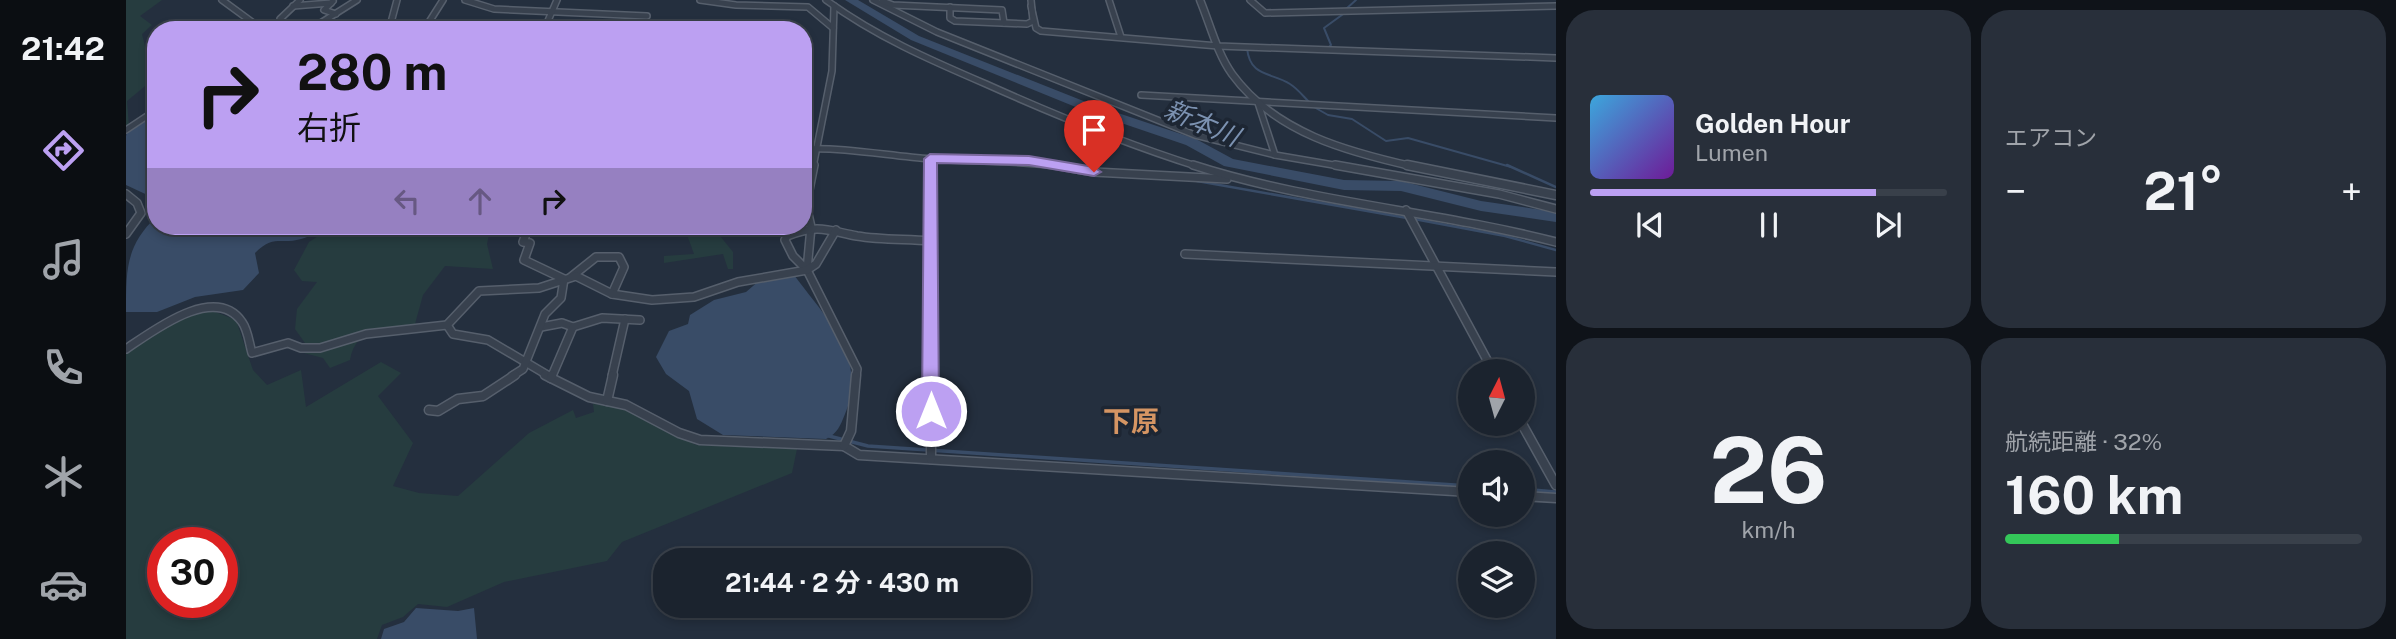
<!DOCTYPE html>
<html lang="ja">
<meta charset="utf-8">
<style>
body{margin:0;font-family:"Public Sans","Noto Sans JP",sans-serif;background:#282f3a;color:#f1f3f6;height:100vh;display:flex;flex-direction:column;font-size:26px;white-space:nowrap}
*{box-sizing:border-box;margin:0}
p{font-size:23px;color:#a0a4aa}
.icon{flex:none;width:38px;height:38px;fill:none;stroke:currentColor;stroke-width:2;stroke-linecap:round;stroke-linejoin:round}
.map{position:relative;flex:1;overflow:hidden}
.details{display:flex;flex-direction:column;gap:10px;padding:10px;background:#0f1319;width:840px}
.details>*{flex:none}
.guide{position:absolute;left:21px;top:21px;width:665px;height:214px;border-radius:28px;box-shadow:0 4px 10px #0003,0 0 0 2px #39404a;background:#bca0f2;color:#111;overflow:hidden}
.needle{width:46px;rotate:6deg}
.controls{position:absolute;left:1332px;top:359px;display:grid;gap:14px}
.controls a{display:grid;place-items:center;width:77px;height:77px;border-radius:50%;background:#1b232e;box-shadow:0 4px 10px #0003,0 0 0 2px #39404a;font-size:35px}
.speed{position:absolute;left:21px;top:527px;display:flex;gap:14px;font-size:35px;font-weight:700;text-align:center}
.speed>*{display:grid;place-content:center;width:91px;height:91px;border-radius:50%;background:#1b232e;box-shadow:0 4px 10px #0003,0 0 0 2px #39404a;line-height:1}
.speed .limit{border:10px solid #d22;background:#fff;color:#111}
.pin{position:absolute;display:grid;place-items:center;width:60px;height:60px;color:#fff;margin:-72px -30px;border-radius:50% 50% 50% 0;rotate:-45deg;box-shadow:0 0 7px #0007}
.pin .icon{rotate:45deg}
.me{position:absolute;width:77px;margin:-38px;rotate:0deg;stroke-linejoin:round;filter:drop-shadow(0 0 5px #0008)}
.turn{display:flex;align-items:center;gap:24px;height:147px;padding:0 35px;font-size:32px}
.turn .icon{width:91px;height:91px;stroke-width:2.5}
.turn b{display:block;font-size:49px;line-height:60px}
.lanes{display:flex;align-items:center;height:66px;padding:0 35px;background:#0003;justify-content:center;gap:35px;direction:ltr}
.lanes .off{opacity:.35}
.big{font-size:52px;font-weight:700;line-height:1.1}
.details .widget{flex:1;display:flex;flex-direction:column;justify-content:center;gap:10px;min-width:0;padding:0 24px;border-radius:28px;background:#282f3a}
.details .dial{align-items:center;gap:0}
.dial b{font-size:91px;line-height:1}
.song{display:flex;align-items:center;gap:21px}
.cover{width:84px;height:84px;border-radius:10px;background:linear-gradient(135deg,hsl(200 70% 55%),hsl(280 70% 35%))}
.played{height:7px;border-radius:4px;background:linear-gradient(90deg,#bca0f2 80%,#39404a 80%)}
.keys{display:flex;justify-content:space-around;direction:ltr}
.heat{display:flex;justify-content:space-between;align-items:center;font-size:38px;direction:ltr}
.charge{height:10px;border-radius:5px;background:linear-gradient(90deg,#34c759 32%,#39404a 0)}
.details .tiles{flex:1;display:grid;gap:10px;grid-template-columns:repeat(2,1fr)}
.trip{position:absolute;left:527px;top:548px;width:378px;height:70px;border-radius:28px;background:#1b232e;box-shadow:0 4px 10px #0003,0 0 0 2px #39404a;font-weight:700;line-height:70px;text-align:center}
main{display:flex;flex:1;min-height:0}
.tab-bar{display:flex;flex-direction:column;width:126px;justify-content:space-around;align-items:center;background:#0b0e12;color:#a0a4aa}
.tab-bar .icon{width:49px;height:49px}
.tab-bar .selected{color:#bca0f2}
.tab-bar b{font-size:32px;color:#f1f3f6}
.map>svg:first-child{display:block}
</style>
<main>
<nav class="tab-bar">
<b>21:42</b>
<svg class="icon selected" aria-label="directions" viewBox="0 0 24 24"><path d="M12 3l9 9-9 9-9-9zM9 14v-3h6M13 9l2 2-2 2"/></svg>
<svg class="icon" aria-label="music" viewBox="0 0 24 24"><path d="M9 18V5l10-2v13"/><circle cx="6" cy="18" r="3"/><circle cx="16" cy="16" r="3"/></svg>
<svg class="icon" aria-label="phone" viewBox="0 0 24 24"><path d="M5 4h4l2 5-3 2q2 4 5 5l2-3 5 2v4C11 20 4 13 5 4z"/></svg>
<svg class="icon" aria-label="climate" viewBox="0 0 24 24"><path d="M12 3v18M4 7l16 10M4 17L20 7"/></svg>
<svg class="icon" aria-label="car" viewBox="0 0 24 24"><path d="M5 17H2v-5l4-1 3-4h7l3 4 3 1v5h-3M9 17h6M6 11h13"/><circle cx="7" cy="17" r="2"/><circle cx="17" cy="17" r="2"/></svg>
</nav>
<div class="map">
<svg width="1430" height="639" viewBox="0 0 1430 639">
<rect width="100%" height="100%" fill="#242f3e"/>
<g fill="#263c3f" fill-rule="evenodd">
<path d="M0,0H36L14,16L26,25L16,34L25,70L24,82L1,101L3,126L0,128Z"/>
<path d="M208,226H365L361,244L367,269L319,266L297,295L289,324C260,328 230,326 224,360L204,368L197,358L174,352L179,343L169,329L171,309L191,282L176,281L168,270L183,242Z"/>
<path d="M548,226H586L607,252V269H602L597,254L538,263V256L568,254L560,232L551,230Z"/>
<path d="M87,311L110,320L127,370L141,385L175,370L180,407L255,362L275,373L252,396L287,443L267,486L293,493L332,496L403,433L447,410L450,418L468,412L467,404L497,407L570,445L671,449L666,473L496,542L481,561L378,582L321,607L292,604L277,617L256,625L251,639H0V353C29,334 52,313 87,311ZM37,542H96V602H37Z"/>
</g>
<g fill="#394c67">
<path d="M30,112V199L0,185V136L1,132Z"/>
<path d="M30,217V226H200C193,230 184,237 175,239C155,245 148,234 129,253L133,273L117,290L69,297L31,312H0C0,269 0,246 30,217Z"/>
<path d="M668,275C699,317 743,358 719,414C714,426 712,433 700,439L597,435L571,419L563,391L540,374L530,357L543,331L562,324L564,315L588,300L620,292L634,280Z"/>
<path d="M290,608L332,611L348,608L351,639H255L258,629L278,622Z"/>
</g>
<g fill="none" stroke-linecap="round" stroke-linejoin="round">
<g stroke="#394c67" stroke-width="2">
<path d="M1220,9L1230,0"/>
<path d="M1121,48C1124,78 1146,72 1164,84C1171,88 1178,97 1184,103"/>
<path d="M1202,48L1205,45L1198,28L1220,12"/>
<path d="M1188,107L1202,115L1226,119L1260,141L1282,138L1385,167"/>
</g>
<g stroke="#394c67" stroke-width="2.5">
<path d="M1381,165L1430,187"/>
<path d="M1071,181L1281,218"/>
<path d="M1288,219L1379,236L1430,250"/>
</g>
<g stroke="#394c67" stroke-width="3.5">
<path d="M703,436L742,446L1344,486"/>
<path d="M1396,489L1430,492"/>
</g>
<path fill="#394c67" fill-rule="evenodd" d="M719,0H732L793,36L965,104L1070,139L1107,159L1218,180L1275,181L1355,201L1430,212V222L1355,211L1275,191L1218,190L1098,166L1060,145L957,110L785,40Z"/>
<g stroke="#565f6c" stroke-width="8">
<g id="minor-far2">
<path d="M96,0L137,30"/>
<path d="M339,0L368,9L521,16"/>
<path d="M574,0L610,5L682,7L707,28"/>
<path d="M700,0C749,36 804,60 860,84C929,115 1000,144 1073,167"/>
<path d="M747,0L811,32L1069,135L1149,155L1219,167"/>
<path d="M983,0L995,37"/>
<path d="M1124,0L1139,13L1430,6"/>
<path d="M207,1L198,10L210,14"/>
<path d="M756,1L767,5L876,10L878,23"/>
<path d="M167,6L205,3"/>
<path d="M905,6L910,28L915,31L1092,46L1430,58"/>
<path d="M824,7V18L829,21L901,24L907,21L905,0"/>
<path d="M156,30L154,19L174,0"/>
<path d="M189,30L193,24L231,0"/>
<path d="M263,30L271,0"/>
<path d="M298,30L317,0"/>
<path d="M418,30L431,0"/>
<path d="M1015,95L1430,118"/>
<path d="M1132,103L1149,155"/>
<path d="M0,130L30,110"/>
<path d="M677,149C721,147 762,156 805,159C851,162 894,160 939,167"/>
<path d="M805,159V167"/>
<path d="M687,167L706,71L708,6"/>
</g>
</g>
<g stroke="#565f6c" stroke-width="10">
<g id="minor-far1">
<path d="M688,165L680,205L685,227L681,270L731,369L730,376"/>
<path d="M805,165V376"/>
<path d="M929,165L968,172L1101,179"/>
<path d="M1067,165C1185,203 1310,211 1430,242"/>
<path d="M1209,165L1373,194L1430,209"/>
<path d="M0,194L11,203L15,213L0,234"/>
<path d="M1280,210L1367,371"/>
<path d="M1059,254L1430,272"/>
<path d="M681,270L667,256L659,240L661,236C693,224 700,230 731,236C755,240 780,239 804,241"/>
<path d="M445,277L470,257H493L498,267L486,294"/>
<path d="M321,325L327,334L362,340L423,376"/>
<path d="M415,327L436,323L447,327L426,376"/>
<path d="M447,327L476,318L514,320"/>
<path d="M0,349C27,331 89,283 116,322C122,330 123,343 126,353L162,343L175,348H194L240,334L321,325L353,291L413,288L450,276L486,294L526,300L568,297L612,282L681,270L690,264L710,230"/>
<path d="M386,376L397,369L419,314L435,298L438,279L398,260L404,243L397,242L402,229L426,226"/>
<path d="M486,376L499,319"/>
</g>
</g>
<g stroke="#565f6c" stroke-width="11">
<g id="minor">
<path d="M419,375L463,397L500,405L553,433L574,440L718,446L733,455L1344,492"/>
<path d="M805,375V459"/>
<path d="M425,378L426,375"/>
<path d="M481,401L487,375"/>
<path d="M303,410L312,411L332,399L357,396L389,375"/>
<path d="M1396,424L1430,485"/>
<path d="M718,446L725,431L730,375"/>
<path d="M1396,496L1430,498"/>
</g>
</g>
<g stroke="#565f6c" stroke-width="9">
<path id="tertiary-far1" d="M1074,0C1084,24 1091,53 1106,74C1149,133 1222,152 1289,167"/>
</g>
<g stroke="#565f6c" stroke-width="11">
<path id="tertiary" d="M1281,165L1430,195"/>
</g>
<use href="#minor-far2" stroke="#38414e" stroke-width="5"/>
<use href="#minor-far1" stroke="#38414e" stroke-width="7"/>
<use href="#minor" stroke="#38414e" stroke-width="8"/>
<use href="#tertiary-far1" stroke="#38414e" stroke-width="6"/>
<use href="#tertiary" stroke="#38414e" stroke-width="8"/>
</g>
<path fill="#bca0f2" stroke="#7a689d" stroke-width="2" d="M804,154L903,156L968,167L975,172L968,176L903,165L811,163L813,411L805,418L796,411L798,159Z"/>
<g text-anchor="middle" stroke-width="7" stroke-linejoin="round" paint-order="stroke">
<g font-size="26" font-style="italic" fill="#7c92b1" stroke="#1d2633">
<text transform="translate(1076 123) rotate(23)" y="9">新本川</text>
</g>
<g font-size="28" font-weight="bold" fill="#d59563" stroke="#1d2633">
<text x="1005" y="431">下原</text>
</g>
</g>
</svg>
<div class="controls">
<a><svg class="needle" viewBox="-14 -14 28 28"><path d="M0-13l5 13h-10z" fill="#e53935"/><path d="M0 13l5-13h-10z" fill="#a0a4aa"/></svg></a>
<a><svg class="icon" aria-label="sound" viewBox="0 0 24 24"><path d="M4 9h4l5-4v14l-5-4H4zM17 9q2 3 0 6"/></svg></a>
<a><svg class="icon" aria-label="layers" viewBox="0 0 24 24"><path d="M12 4l9 5-9 5-9-5zM3 14l9 5 9-5"/></svg></a>
</div>
<div class="speed"><div class="limit">30</div></div>
<div class="pin" style="left:968px;top:172px;background:#d93025"><svg class="icon" aria-label="arrive" viewBox="0 0 24 24"><path d="M6 21V4h12l-3 4 3 4H6"/></svg></div>
<svg class="me" style="left:805px;top:411px" viewBox="-20 -20 40 40"><circle r="17" fill="#bca0f2" stroke="#fff" stroke-width="3"/><path d="M0-11L8 9 0 5-8 9z" fill="#fff"/></svg>
<div class="trip">21:44 · 2 分 · 430 m</div>
<div class="guide">
<div class="turn"><svg class="icon" aria-label="right" viewBox="0 0 24 24"><path d="M7 20v-9h11M14 6l5 5-5 5"/></svg><div><b>280 m</b>右折</div></div>
<div class="lanes"><svg class="icon off" aria-label="left" viewBox="0 0 24 24"><path d="M17 20v-9H6M10 6l-5 5 5 5"/></svg><svg class="icon off" aria-label="ahead" viewBox="0 0 24 24"><path d="M12 20V5M6 11l6-6 6 6"/></svg><svg class="icon" aria-label="right" viewBox="0 0 24 24"><path d="M7 20v-9h11M14 6l5 5-5 5"/></svg></div>
</div>
</div>
<section class="details">
<div class="tiles">
<div class="widget">
<div class="song"><i class="cover"></i><div><b>Golden Hour</b><p>Lumen</p></div></div>
<div class="played"></div>
<div class="keys"><svg class="icon" aria-label="previous" viewBox="0 0 24 24"><path d="M18 5L8 12l10 7zM5 5v14"/></svg><svg class="icon" aria-label="pause" viewBox="0 0 24 24"><path d="M8 5v14M16 5v14"/></svg><svg class="icon" aria-label="next" viewBox="0 0 24 24"><path d="M6 5l10 7-10 7zM19 5v14"/></svg></div>
</div>
<div class="widget"><p>エアコン</p>
<div class="heat"><a>−</a><b class="big">21°</b><a>+</a></div>
</div>
<div class="widget dial"><b>26</b><p>km/h</p></div>
<div class="widget"><p>航続距離 · 32%</p><b class="big">160 km</b><div class="charge"></div></div>
</div>
</section>
</main>
